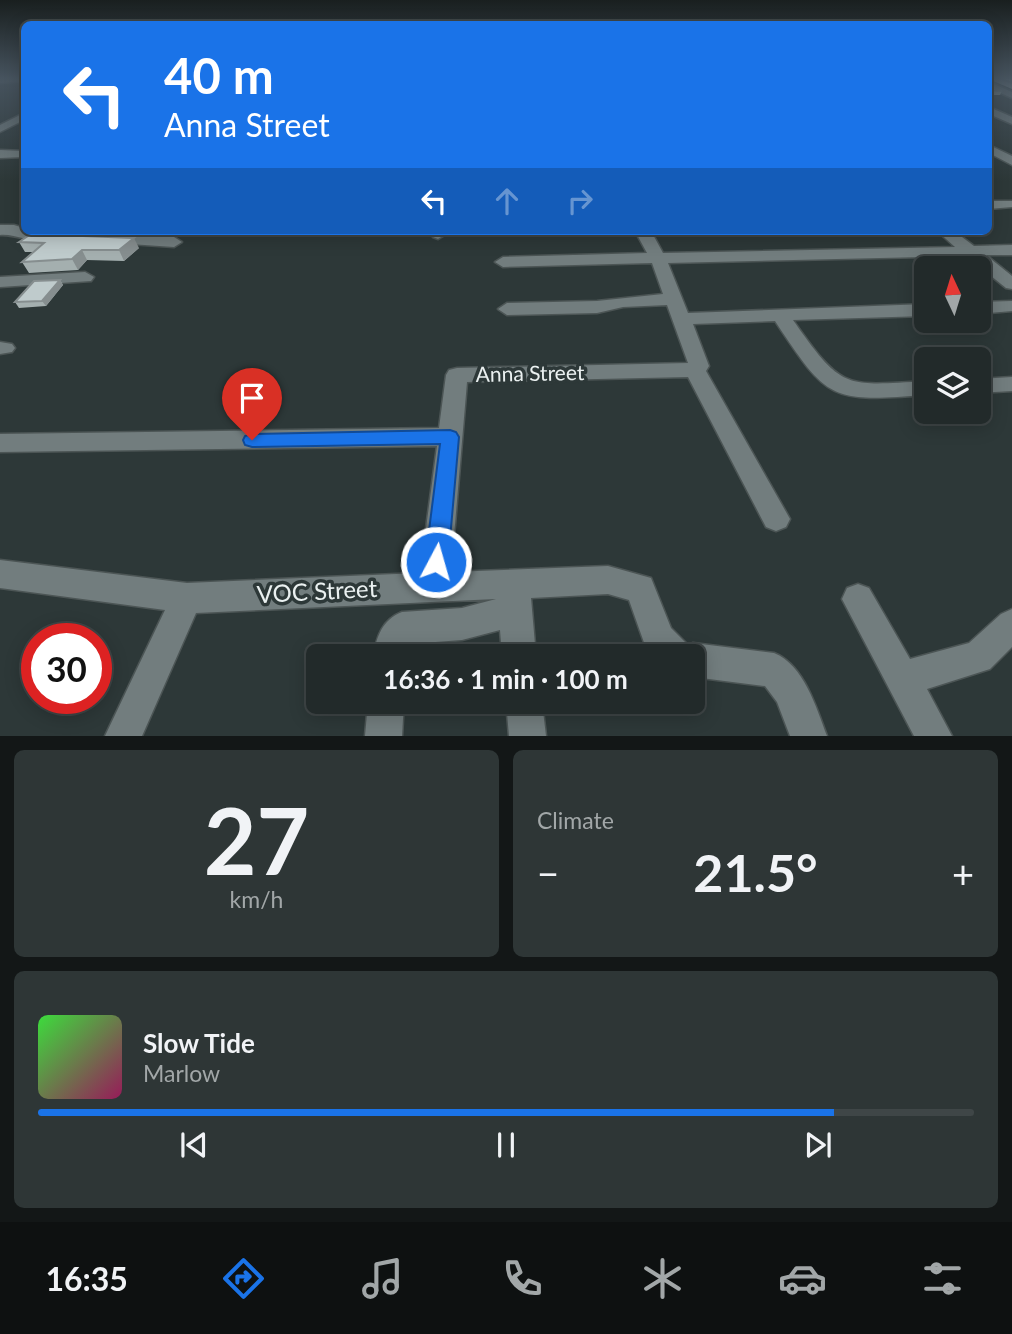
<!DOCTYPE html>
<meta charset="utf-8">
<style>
body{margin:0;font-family:Lato,sans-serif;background:#2e3636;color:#f1f3f6;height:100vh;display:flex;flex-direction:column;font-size:26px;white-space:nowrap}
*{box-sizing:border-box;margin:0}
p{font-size:23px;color:#a2a7a8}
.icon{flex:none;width:38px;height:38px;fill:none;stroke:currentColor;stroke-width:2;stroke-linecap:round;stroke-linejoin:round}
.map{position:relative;height:736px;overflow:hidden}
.drawer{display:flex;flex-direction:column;gap:14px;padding:14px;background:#131717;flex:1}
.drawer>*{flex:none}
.banner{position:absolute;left:21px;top:21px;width:971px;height:214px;border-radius:10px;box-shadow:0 4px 18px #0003,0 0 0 2px #3f4647;background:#1a73e8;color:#fff;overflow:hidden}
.needle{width:46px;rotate:356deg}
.controls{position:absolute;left:914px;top:256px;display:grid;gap:14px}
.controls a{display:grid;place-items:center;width:77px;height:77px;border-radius:10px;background:#222a2a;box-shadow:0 4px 18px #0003,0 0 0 2px #3f4647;font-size:35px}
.speed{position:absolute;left:21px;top:623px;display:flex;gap:14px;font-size:35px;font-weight:700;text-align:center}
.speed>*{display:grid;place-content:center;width:91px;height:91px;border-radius:50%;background:#222a2a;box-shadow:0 4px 18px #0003,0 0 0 2px #3f4647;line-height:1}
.speed .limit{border:10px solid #d22;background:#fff;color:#111}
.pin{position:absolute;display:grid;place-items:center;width:60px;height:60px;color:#fff;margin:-72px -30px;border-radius:50% 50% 50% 0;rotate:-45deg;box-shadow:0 0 7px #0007}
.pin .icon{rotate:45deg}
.me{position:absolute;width:77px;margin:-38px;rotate:6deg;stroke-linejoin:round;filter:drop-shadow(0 0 5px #0008)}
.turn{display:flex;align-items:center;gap:24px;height:147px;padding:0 28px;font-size:32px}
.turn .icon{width:91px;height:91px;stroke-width:2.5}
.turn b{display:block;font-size:49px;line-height:60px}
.lanes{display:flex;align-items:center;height:66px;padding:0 28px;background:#0003;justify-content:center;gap:35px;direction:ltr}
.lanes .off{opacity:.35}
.big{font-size:52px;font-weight:700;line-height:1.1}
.drawer .card{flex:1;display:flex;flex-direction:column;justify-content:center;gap:10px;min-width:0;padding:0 24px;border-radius:10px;background:#2e3636}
.drawer .dial{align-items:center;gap:0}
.dial b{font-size:91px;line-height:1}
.song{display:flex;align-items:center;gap:21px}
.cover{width:84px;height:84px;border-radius:10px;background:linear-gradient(135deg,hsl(120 70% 55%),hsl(330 70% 35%))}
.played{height:7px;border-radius:4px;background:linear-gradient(90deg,#1a73e8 85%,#3f4647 85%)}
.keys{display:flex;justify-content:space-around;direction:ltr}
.heat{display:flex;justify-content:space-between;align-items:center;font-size:38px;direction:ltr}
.drawer .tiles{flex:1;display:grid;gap:14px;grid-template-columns:1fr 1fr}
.card:last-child{grid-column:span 2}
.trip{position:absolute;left:306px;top:644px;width:399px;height:70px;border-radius:10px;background:#222a2a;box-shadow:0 4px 18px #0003,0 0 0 2px #3f4647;font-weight:700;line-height:70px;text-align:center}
.tab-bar{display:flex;height:112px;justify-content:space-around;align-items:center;background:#0e1111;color:#a2a7a8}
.tab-bar .icon{width:49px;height:49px}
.tab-bar .active{color:#1a73e8}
.tab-bar b{font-size:32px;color:#f1f3f6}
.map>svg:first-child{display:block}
</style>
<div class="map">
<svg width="1012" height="736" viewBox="0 0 1012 736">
<rect width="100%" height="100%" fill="#2d3838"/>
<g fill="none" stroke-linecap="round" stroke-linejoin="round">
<g stroke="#4c5555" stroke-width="3">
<g id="minor">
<path d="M0,78H24V81L0,83Z"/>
<path d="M989,82L1012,92V98L989,88Z"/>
<path d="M989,107L1012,117V124L989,114Z"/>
<path d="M24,113V120L0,132V125Z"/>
<path d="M989,145L1012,156V165L989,153Z"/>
<path d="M0,150L24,151V157L0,158Z"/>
<path d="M989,201H1012V207L989,209Z"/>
<path d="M0,225H14L24,228V231L56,232L64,237C47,251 19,233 0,235Z"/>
<path d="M430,231H446V234L438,239L433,237Z"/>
<path d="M635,231H651L663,253L955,247L937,231H954L974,246L1012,245V255H986L1012,276V289L1006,288L966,256L668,263L688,313L926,304V316L793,320C842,390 844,386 926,381V395C830,402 828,401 775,321L693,324L709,366L706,371L790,519L786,527L776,531L766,527L688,377L467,382L451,572L608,566L651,578L671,628L688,645L693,643L774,653C804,665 816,707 827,736H790L777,702L765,686L693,677V656H653L647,651L629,600L608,594L531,598L536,656H502L500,630L462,640L409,644L407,656H373C377,636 382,620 402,612L462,608L496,599L196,613L142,736H105L165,610L0,588V560L187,583L420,573L437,446L0,452V434L439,428L446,375L449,370L457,368L688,363L667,305L623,307L597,313L507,315L498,309L507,303L597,301L663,294L652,263L503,267L495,262L503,257L647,253Z"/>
<path d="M105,234L174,237L182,242L174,247L100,242L97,239L100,236Z"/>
<path d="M85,272L94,277L91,281L0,287V277Z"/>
<path d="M1012,301V311L978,314V302Z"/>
<path d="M0,342L12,344L15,348L12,352L0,354Z"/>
<path d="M1012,377V391L978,393V379Z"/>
<path d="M858,584L869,588L910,659L969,643L1001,614L1012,609V647L990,669L927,689L952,736H914L842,599L847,588Z"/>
<path d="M368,702H404L402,736H365Z"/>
<path d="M506,702H542L546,736H509Z"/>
</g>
</g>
<use href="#minor" fill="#727d7e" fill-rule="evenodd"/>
</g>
<g fill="#a4afaf">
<path d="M989,78H1012V89L991,80L990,86L1002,91L1000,95H989Z"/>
<path d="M78,231H159L156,234Z"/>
<path d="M19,242L139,248L124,261L87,260L78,270L29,273L22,262L33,252H25Z"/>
<path d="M60,280L63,285L46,306L19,308L15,302Z"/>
</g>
<g fill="#868e8f">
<path d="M134,238L139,248L124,261L119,250Z"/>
<path d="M82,250L87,260L78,270L72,259Z"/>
<path d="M60,280L63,285L46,306L42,301Z"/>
</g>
<g fill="#bfcbcc" stroke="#868e8f" stroke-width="2">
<path d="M989,78H991L990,86L1002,91L989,90Z"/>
<path d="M999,78H1012V83Z"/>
<path d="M31,234L134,238L119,250H82L72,259L22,262L44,243L19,242Z"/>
<path d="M60,280L42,301L15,302L34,281Z"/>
</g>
<linearGradient id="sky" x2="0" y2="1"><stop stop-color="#191f1f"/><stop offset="0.43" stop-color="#46535e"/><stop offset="1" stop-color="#46535e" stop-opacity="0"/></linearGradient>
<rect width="1012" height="181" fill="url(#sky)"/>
<path fill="#1a73e8" stroke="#114b97" stroke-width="2" d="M450,430L456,432L459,437L448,562L444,569L436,572L429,569L425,562L440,444L252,447L245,445L243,440L245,436L252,434Z"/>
<g text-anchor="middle" stroke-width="7" stroke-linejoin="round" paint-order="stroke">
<g font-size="21" fill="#eaf0f0" stroke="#2d3838">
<text transform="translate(530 374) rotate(-1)" y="7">Anna Street</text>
</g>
<g font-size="24" fill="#eaf0f0" stroke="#2d3838">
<text transform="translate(317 592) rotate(-3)" y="8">VOC Street</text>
</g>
</g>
</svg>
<div class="controls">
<a><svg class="needle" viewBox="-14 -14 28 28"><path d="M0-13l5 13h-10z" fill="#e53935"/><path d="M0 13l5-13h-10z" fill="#a2a7a8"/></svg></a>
<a><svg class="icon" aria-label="layers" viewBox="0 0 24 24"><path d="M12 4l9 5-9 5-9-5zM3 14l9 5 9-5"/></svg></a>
</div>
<div class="speed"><div class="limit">30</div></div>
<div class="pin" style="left:252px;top:440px;background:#d93025"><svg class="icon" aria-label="arrive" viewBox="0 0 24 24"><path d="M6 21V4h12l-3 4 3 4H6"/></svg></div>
<svg class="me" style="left:436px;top:562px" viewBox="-20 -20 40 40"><circle r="17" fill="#1a73e8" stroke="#fff" stroke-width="3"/><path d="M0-11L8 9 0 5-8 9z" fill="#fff"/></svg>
<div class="trip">16:36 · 1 min · 100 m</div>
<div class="banner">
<div class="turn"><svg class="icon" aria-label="left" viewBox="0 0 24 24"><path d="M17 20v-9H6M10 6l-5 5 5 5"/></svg><div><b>40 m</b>Anna Street</div></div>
<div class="lanes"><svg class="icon" aria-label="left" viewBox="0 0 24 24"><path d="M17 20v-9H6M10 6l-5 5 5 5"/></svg><svg class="icon off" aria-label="ahead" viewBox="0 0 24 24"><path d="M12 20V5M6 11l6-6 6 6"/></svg><svg class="icon off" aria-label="right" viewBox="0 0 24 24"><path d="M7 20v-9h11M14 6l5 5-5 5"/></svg></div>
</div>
</div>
<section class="drawer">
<div class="tiles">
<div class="card dial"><b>27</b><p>km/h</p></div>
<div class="card"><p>Climate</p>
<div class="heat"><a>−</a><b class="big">21.5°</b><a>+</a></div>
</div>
<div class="card">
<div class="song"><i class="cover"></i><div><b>Slow Tide</b><p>Marlow</p></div></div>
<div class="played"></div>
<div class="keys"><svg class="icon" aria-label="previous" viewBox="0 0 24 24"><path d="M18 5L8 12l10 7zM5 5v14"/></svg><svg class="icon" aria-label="pause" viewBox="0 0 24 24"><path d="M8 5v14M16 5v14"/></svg><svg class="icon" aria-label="next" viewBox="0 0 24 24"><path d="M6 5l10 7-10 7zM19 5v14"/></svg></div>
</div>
</div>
</section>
<nav class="tab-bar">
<b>16:35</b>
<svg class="icon active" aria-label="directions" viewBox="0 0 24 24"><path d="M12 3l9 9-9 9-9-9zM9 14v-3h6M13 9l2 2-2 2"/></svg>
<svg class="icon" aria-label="music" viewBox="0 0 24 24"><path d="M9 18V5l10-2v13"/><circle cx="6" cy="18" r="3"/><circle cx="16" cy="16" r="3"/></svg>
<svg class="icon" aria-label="phone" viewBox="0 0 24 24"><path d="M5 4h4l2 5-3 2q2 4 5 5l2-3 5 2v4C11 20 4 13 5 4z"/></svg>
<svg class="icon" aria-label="climate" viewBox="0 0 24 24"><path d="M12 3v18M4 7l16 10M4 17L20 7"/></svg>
<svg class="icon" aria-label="car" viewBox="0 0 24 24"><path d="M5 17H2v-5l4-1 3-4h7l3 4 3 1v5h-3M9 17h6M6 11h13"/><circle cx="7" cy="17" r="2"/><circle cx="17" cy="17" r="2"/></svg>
<svg class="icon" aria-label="filters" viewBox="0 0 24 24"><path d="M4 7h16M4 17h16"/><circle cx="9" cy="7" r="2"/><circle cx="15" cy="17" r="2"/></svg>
</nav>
